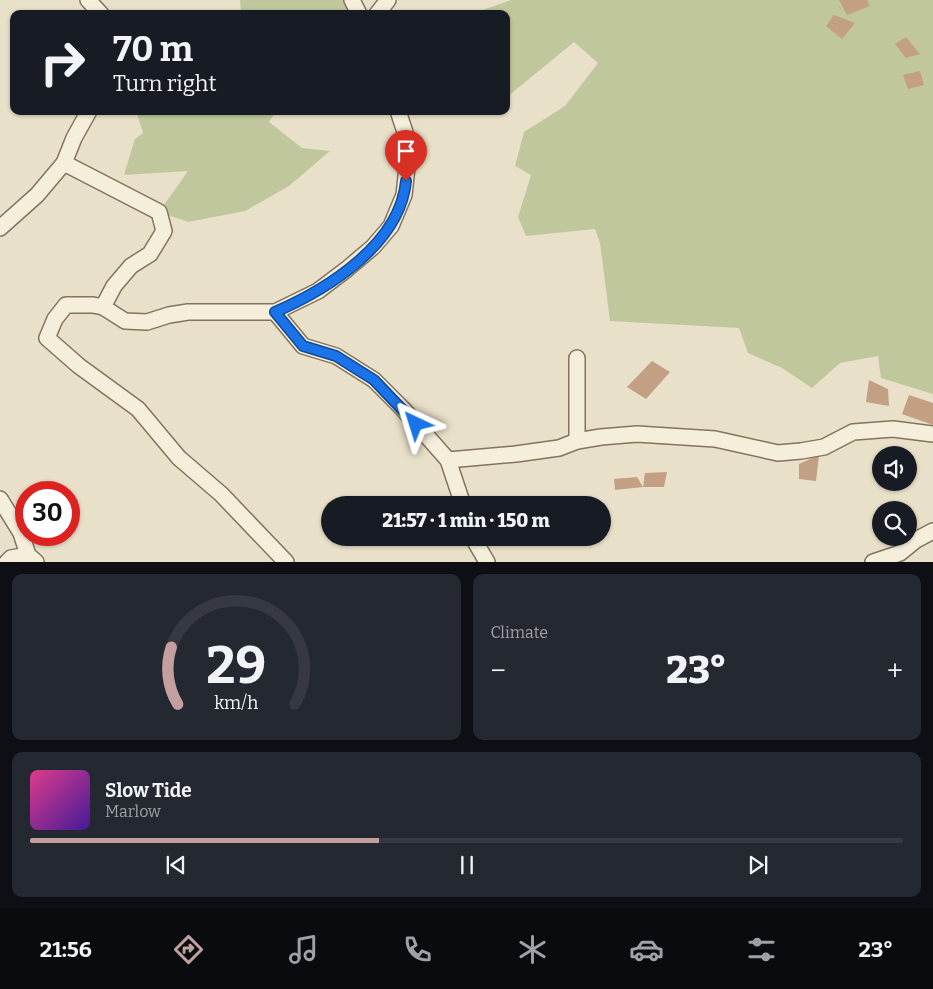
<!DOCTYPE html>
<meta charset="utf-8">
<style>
body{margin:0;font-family:Bitter,serif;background:#242831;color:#f1f3f6;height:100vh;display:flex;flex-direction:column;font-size:19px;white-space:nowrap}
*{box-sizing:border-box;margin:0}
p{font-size:16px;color:#9ea1a6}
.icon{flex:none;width:28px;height:28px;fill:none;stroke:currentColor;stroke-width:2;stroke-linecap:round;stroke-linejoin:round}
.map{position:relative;height:562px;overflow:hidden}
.side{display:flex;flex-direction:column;gap:12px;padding:12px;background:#0d0f14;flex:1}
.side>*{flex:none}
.hud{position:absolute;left:10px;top:10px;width:500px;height:105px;border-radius:10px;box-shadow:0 1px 4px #0004;background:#171b24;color:#f1f3f6;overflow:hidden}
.tools{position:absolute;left:872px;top:446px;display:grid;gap:10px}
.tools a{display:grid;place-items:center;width:45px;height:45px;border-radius:50%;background:#171b24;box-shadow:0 1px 4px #0004;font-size:25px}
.speed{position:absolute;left:15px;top:481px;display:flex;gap:10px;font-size:25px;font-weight:700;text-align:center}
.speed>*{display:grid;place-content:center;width:65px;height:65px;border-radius:50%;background:#171b24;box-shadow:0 1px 4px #0004;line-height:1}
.speed .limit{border:8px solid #d22;background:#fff;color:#111}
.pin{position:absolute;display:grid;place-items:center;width:42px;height:42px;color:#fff;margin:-51px -21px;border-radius:50% 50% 50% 0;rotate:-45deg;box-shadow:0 0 5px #0007}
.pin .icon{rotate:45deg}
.me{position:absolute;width:55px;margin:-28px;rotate:319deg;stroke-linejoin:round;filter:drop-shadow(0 0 4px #0008)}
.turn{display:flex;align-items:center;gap:18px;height:105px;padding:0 20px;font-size:22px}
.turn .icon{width:65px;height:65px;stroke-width:2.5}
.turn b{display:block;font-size:35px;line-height:42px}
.big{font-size:38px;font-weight:800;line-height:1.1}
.side .card{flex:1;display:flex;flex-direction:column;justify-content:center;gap:8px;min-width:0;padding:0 18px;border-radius:10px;background:#242831}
.side .dial{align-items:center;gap:0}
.dial svg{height:130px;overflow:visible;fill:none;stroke:#363941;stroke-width:7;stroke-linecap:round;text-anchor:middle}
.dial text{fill:#f1f3f6;stroke:none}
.song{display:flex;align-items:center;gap:15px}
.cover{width:60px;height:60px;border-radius:8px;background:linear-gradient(135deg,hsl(330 70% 55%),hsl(260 70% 35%))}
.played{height:5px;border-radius:2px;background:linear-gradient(90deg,#c49fa0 40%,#363941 40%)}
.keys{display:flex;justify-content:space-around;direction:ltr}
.heat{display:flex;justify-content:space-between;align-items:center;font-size:28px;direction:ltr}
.side .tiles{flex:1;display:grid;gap:12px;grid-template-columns:1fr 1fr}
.card:last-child{grid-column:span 2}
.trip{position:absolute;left:321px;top:496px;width:290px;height:50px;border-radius:25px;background:#171b24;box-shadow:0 1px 4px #0004;font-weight:800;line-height:50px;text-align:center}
.tab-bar{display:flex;height:80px;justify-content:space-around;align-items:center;background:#090b0e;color:#9ea1a6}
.tab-bar .icon{width:35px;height:35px}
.tab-bar .current{color:#c49fa0}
.tab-bar b{font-size:22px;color:#f1f3f6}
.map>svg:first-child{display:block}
</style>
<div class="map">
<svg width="933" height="562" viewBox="0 0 933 562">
<rect width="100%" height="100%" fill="#e9e0c9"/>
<g fill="#c1c79d">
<path d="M240,0H344L348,14H241Z"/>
<path d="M511,0H933V394L881,378L878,356L840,363L812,388L782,368L748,353L739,328L610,321L600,243L595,229L526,236L518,217L531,175L515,166L524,132L565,106L598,63L574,42L506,98V14H472Z"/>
<path d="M136,111H276L269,122L302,148L330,151L289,186L245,211L188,222L159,212L188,171L124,175L135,139L143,133Z"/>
</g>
<g fill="#c39f83">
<path d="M839,0H867L870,6L847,15Z"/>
<path d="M834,15L855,23L842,39L826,26Z"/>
<path d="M906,37L920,54L906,58L895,44Z"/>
<path d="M920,71L924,85L908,89L903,75Z"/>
<path d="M652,361L670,372L646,399L627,387Z"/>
<path d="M869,380L888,389L889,406L866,402Z"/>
<path d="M909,395L933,403V425L902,414Z"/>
<path d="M819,455L816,481L799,479V464Z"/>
<path d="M667,472L664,487H643L615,490L614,479L637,477L643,487L645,473Z"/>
</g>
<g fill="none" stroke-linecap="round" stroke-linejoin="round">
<g stroke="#84735f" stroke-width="18">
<g id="street">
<path d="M88,0L101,14"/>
<path d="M352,0L359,14"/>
<path d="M377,14L388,0"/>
<path d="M64,163L159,212L164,231L150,254L131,266L114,286L103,307"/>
<path d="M0,228L37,195L64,163L74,138L89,111"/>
<path d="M275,312L303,346L336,356L374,380L403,409L448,460L463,505"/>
<path d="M577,358V441"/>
<path d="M448,460L516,454L559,448L577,441L601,437L637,434L715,439L778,453L801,451L824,447L853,432L893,429L933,434"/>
<path d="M0,499L21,533L28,555L36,562"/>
<path d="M473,538L487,562"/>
<path d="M7,562L11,558L28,555"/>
<path d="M286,562L221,494L179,458L138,409L79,366L47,338L55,319L66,305H93L103,307L125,321L147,322L169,315L188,312H275L318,291L347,269L373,247L391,226L404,195L407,167L405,132L398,111"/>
<path d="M873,562L900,553L916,540L933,531"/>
</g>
</g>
<use href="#street" stroke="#f5eedb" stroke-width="15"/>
</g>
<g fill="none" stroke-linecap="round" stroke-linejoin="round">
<g stroke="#114b97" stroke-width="12">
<path id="route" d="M406,181C400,244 328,289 275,312L303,346L336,356L374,380L416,424"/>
</g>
<use href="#route" stroke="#1a73e8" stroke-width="9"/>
</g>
</svg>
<div class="tools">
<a><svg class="icon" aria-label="sound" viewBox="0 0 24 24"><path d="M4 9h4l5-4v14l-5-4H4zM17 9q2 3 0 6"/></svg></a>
<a><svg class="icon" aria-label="search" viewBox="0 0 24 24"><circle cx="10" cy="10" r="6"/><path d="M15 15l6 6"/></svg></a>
</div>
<div class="speed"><div class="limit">30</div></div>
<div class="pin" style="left:406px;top:181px;background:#d93025"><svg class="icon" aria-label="arrive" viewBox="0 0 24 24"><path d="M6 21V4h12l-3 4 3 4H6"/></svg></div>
<svg class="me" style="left:416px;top:424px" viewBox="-20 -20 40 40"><path d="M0-17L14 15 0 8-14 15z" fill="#1a73e8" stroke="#fff" stroke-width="4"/></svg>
<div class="trip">21:57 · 1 min · 150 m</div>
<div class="hud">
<div class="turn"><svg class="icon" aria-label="right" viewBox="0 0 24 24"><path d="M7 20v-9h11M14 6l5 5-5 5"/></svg><div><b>70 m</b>Turn right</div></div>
</div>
</div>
<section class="side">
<div class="tiles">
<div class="card dial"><svg viewBox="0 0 100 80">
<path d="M14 69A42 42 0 1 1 86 69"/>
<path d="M14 69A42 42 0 0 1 10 34" stroke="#c49fa0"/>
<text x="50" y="56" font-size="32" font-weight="700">29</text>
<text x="50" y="72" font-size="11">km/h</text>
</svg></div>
<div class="card"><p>Climate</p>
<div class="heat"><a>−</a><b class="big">23°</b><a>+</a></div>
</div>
<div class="card">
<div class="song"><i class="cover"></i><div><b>Slow Tide</b><p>Marlow</p></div></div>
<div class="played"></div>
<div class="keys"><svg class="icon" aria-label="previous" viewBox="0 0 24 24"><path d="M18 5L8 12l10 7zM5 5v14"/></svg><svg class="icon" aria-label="pause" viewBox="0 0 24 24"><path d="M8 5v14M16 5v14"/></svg><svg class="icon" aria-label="next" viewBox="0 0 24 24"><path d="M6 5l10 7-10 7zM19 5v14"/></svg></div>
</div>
</div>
</section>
<nav class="tab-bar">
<b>21:56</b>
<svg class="icon current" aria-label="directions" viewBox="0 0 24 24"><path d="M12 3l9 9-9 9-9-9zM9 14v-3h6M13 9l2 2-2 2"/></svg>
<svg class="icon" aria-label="music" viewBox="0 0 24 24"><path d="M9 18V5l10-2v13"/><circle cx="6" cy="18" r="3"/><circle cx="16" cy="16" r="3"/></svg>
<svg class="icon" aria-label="phone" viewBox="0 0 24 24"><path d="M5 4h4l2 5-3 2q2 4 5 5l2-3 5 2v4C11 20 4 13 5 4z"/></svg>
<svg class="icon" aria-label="climate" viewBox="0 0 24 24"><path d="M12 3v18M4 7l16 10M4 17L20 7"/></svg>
<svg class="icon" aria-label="car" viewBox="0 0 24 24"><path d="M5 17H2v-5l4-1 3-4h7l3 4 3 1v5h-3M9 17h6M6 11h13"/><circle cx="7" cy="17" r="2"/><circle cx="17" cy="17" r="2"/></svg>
<svg class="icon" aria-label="filters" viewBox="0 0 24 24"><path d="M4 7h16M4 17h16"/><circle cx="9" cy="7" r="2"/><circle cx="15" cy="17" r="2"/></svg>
<b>23°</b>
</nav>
